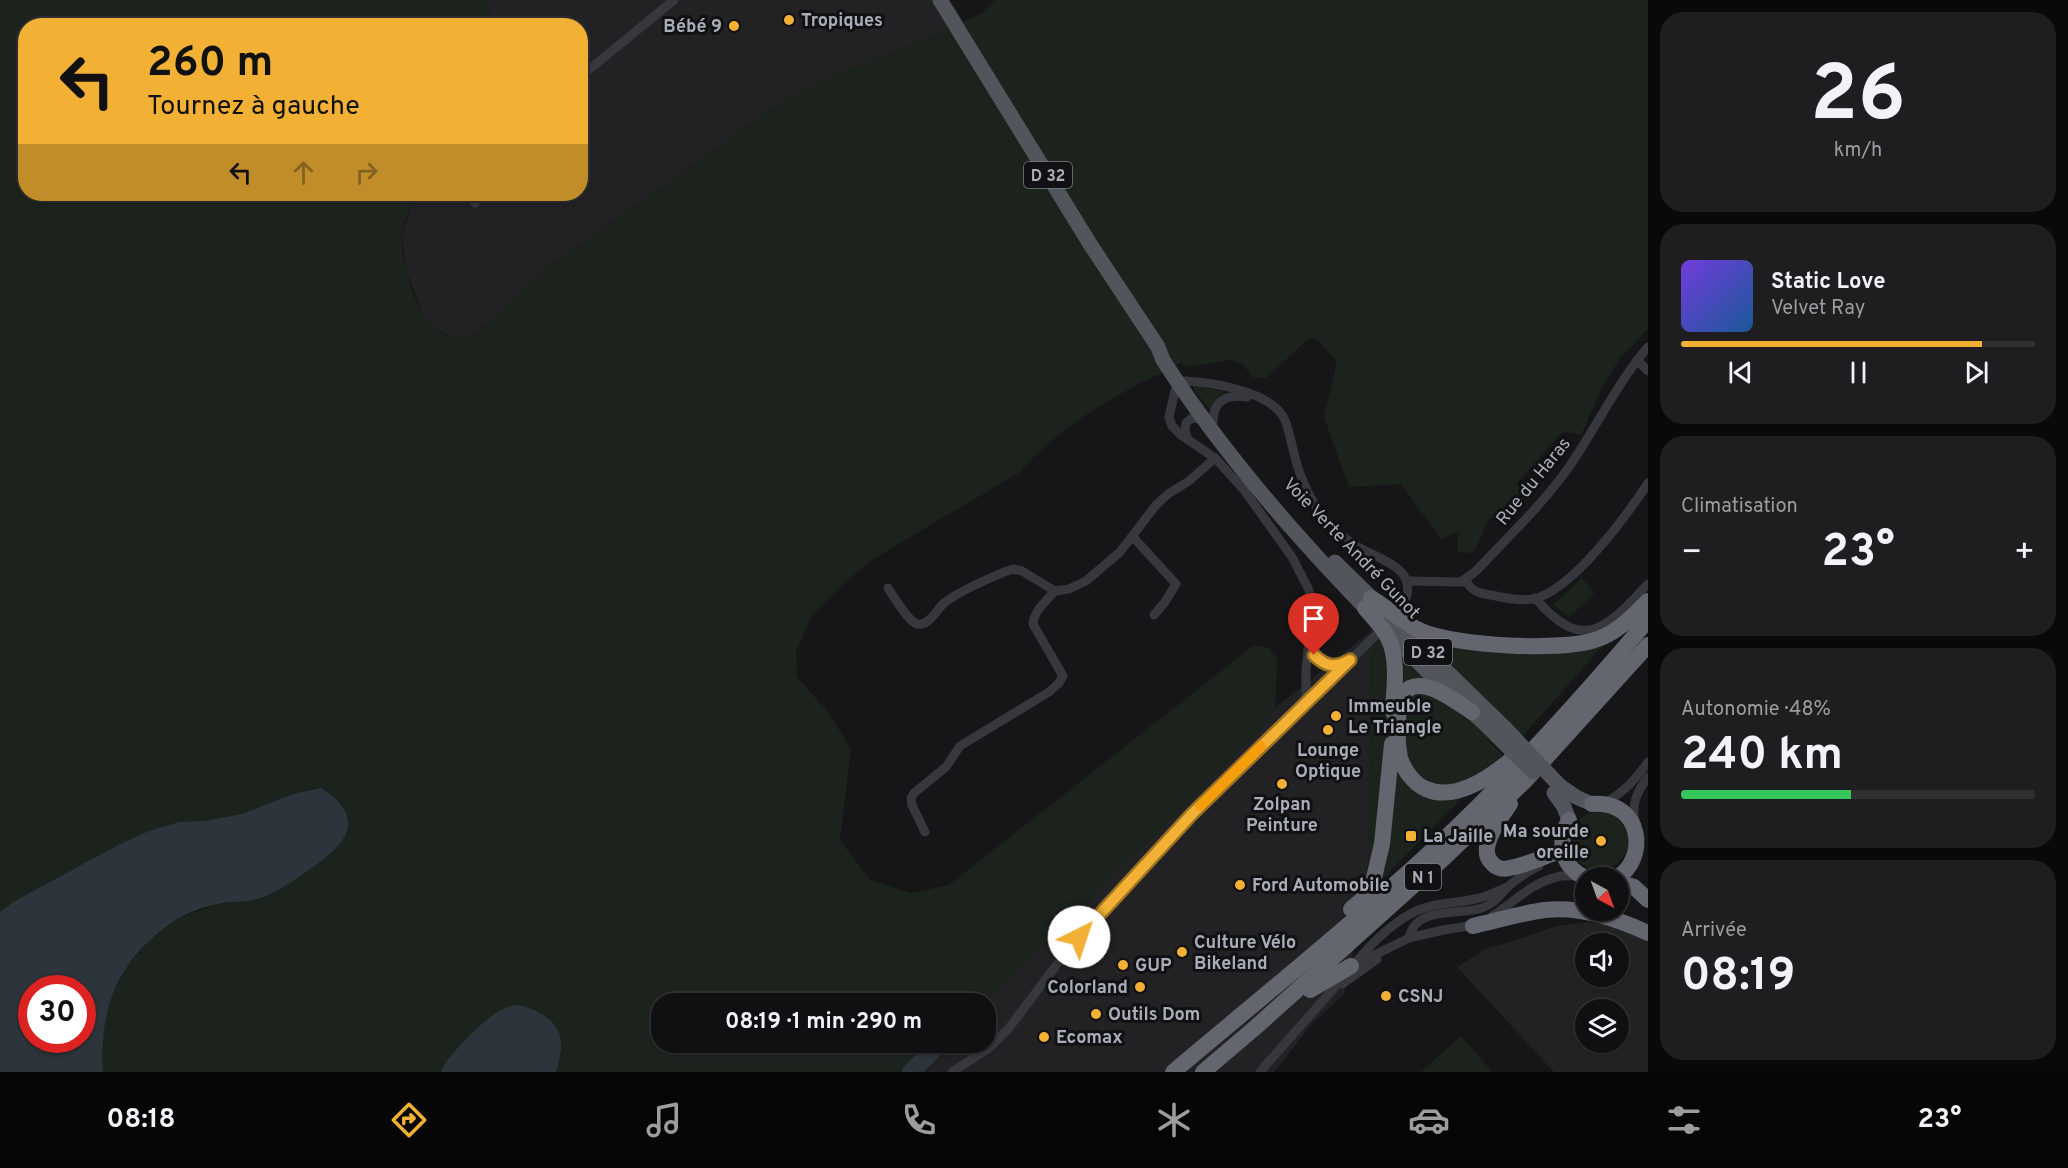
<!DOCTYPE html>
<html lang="fr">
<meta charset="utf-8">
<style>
body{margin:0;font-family:Overpass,sans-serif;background:#1e1e20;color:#f1f3f6;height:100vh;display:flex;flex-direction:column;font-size:22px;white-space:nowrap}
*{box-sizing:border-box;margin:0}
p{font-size:20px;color:#9c9d9f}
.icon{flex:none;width:33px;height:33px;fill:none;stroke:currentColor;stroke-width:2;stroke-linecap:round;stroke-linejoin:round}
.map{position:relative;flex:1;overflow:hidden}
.drawer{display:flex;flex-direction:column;gap:12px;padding:12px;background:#09090a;width:420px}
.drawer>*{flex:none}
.banner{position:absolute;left:18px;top:18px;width:570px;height:183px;border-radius:24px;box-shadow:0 2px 4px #0004,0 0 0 2px #303032;background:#f2b134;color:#111;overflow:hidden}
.needle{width:39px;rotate:139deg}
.buttons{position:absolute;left:1575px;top:867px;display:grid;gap:12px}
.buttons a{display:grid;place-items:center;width:54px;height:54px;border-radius:50%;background:#101012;box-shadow:0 2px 4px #0004,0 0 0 2px #303032;font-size:30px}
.speed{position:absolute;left:18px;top:975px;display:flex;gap:12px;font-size:30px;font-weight:700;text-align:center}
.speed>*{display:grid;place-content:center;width:78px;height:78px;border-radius:50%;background:#101012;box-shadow:0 2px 4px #0004,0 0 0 2px #303032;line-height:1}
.speed .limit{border:9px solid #d22;background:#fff;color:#111}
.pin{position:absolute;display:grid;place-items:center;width:51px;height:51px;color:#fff;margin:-62px -26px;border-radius:50% 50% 50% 0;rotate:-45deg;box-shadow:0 0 6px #0007}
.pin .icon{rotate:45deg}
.me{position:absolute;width:66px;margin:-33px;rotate:41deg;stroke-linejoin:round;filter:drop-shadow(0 0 4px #0008)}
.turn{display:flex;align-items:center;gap:21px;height:126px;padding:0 30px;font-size:27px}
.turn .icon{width:78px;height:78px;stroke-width:2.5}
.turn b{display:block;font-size:42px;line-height:51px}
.lanes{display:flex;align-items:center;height:57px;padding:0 30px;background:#0003;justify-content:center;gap:30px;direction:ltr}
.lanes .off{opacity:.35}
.big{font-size:45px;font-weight:700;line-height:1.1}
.drawer .card{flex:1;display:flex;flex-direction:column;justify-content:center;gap:9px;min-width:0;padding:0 21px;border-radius:24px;background:#1e1e20}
.drawer .dial{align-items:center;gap:0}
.dial b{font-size:78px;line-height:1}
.song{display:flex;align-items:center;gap:18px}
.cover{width:72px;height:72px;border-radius:9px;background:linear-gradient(135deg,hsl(260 70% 55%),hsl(210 70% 35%))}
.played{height:6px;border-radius:3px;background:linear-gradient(90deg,#f2b134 85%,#303032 85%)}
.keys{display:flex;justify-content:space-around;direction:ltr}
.heat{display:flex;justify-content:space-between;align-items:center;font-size:33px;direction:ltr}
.charge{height:9px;border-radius:4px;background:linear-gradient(90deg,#34c759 48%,#303032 0)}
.trip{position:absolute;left:651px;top:993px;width:345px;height:60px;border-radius:24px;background:#101012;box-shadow:0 2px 4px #0004,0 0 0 2px #303032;font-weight:700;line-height:60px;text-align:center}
.tabs{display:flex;height:96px;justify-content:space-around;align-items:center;background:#060607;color:#9c9d9f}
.tabs .icon{width:42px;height:42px}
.tabs .on{color:#f2b134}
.tabs b{font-size:27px;color:#f1f3f6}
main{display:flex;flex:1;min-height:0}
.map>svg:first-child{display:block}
</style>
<main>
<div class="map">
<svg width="1648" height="1072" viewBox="0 0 1648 1072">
<rect width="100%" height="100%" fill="#161618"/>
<g fill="#222225" fill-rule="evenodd">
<path d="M486,0H950L964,22L786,99L549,267L475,334L462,337H450L436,329L424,316L406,271L402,234L415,194H580V26L492,25Z"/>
<path d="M1371,631L1369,847L1365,897L1344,994L1313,1023L1274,1072H917L946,1043L986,1042L985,1003L1262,728L1275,708Z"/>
<path d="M1588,922L1626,928L1648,940V1072H1554L1457,967L1487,948L1517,940L1556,926ZM1586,944H1618V976H1586ZM1586,1010H1618V1042H1586Z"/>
</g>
<g fill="#1c231d">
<path d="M0,0H486L492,25L26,26V194H415C411,206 404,221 402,234C400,263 418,331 452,337C460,338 467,336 475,334L549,267L786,99L845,71L908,46L982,13L995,0H1648V329L1620,358L1603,386L1581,435L1563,431L1517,483L1521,488L1525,502L1518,514L1489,519C1481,532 1482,542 1471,553L1458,552L1457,539L1460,531L1441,539L1401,484L1349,487L1324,417L1337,362L1317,339H1308L1266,378L1252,377L1243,364L1230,360L1188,367L1181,363C1123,391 1063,422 1020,472L870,561L839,588L812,615L796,652L797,677L828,712L851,749L840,840L870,880L911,893L949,885L1254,645L1269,648L1277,659L1275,708L1262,728L985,1003L662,1004V1042L946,1043L917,1072H556L562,1052L442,1068L441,1072H103L102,1045L107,1006L126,968L147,943L179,918L217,904L254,901L265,806L242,814L204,821L179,822L116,846L13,902L0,912Z"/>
<path d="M1194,386L1222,391L1225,392L1216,398L1210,410L1193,388Z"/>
<path d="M1582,578L1594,594L1569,617L1553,605Z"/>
<path d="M1372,615L1501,726L1488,740L1503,756L1365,897C1373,803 1365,709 1372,615Z"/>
<path d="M1414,633L1433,640L1442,648L1471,649L1608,640L1521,738Z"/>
<circle cx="1599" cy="841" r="29"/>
<path d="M1461,1036L1492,1072H1421Z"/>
</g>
<g fill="#2c353c" fill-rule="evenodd">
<path d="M321,788C372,821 342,847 306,872C290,883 273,895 254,900C243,903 230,901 218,904C206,906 190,912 179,918C169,924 156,935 147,943C110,979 100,1022 103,1072H0V912L13,902L116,846L149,831L179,822L204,821L242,814L293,794ZM32,988H82V1040H32Z"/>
<path d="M519,1005C557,1016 569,1033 556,1072H441C445,1057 490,1013 505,1008C509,1006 514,1006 519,1005Z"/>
</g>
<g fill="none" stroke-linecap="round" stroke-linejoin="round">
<path stroke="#2c353c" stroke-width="18" d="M911,1072L941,1042"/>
<g stroke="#37383d" stroke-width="9">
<path d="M580,77L674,0"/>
<path d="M475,203L480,194"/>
<path d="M1637,360L1648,371"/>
<path d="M1184,381C1211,382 1270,391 1284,418C1289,428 1290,439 1293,449C1299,476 1308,499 1326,519C1334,528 1343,537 1353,544C1380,561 1425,568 1401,609"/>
<path d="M1177,382L1169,417L1172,426L1181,435L1215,458L1244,490L1292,557L1309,590L1312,610L1306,670V701"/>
<path d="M1213,422C1213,400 1227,394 1247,397"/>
<path d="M1188,440L1185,431L1186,423L1192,418L1203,419"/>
<path d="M1133,537L1176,584L1165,602L1154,615"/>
<path d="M1466,580C1471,593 1484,594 1496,596C1509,599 1520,601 1533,599C1572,591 1627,515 1648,483"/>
<path d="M1408,581L1461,582L1476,571C1508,537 1542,505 1569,467C1596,428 1617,383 1648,347"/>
<path d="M888,588C894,597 908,621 917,624C928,626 936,612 942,605C955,593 995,575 1013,569L1022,571L1055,591"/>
<path d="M1535,598C1584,655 1606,628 1648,584"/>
<path d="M1308,649C1320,661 1328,670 1345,662"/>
<path d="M1605,803C1624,792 1635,780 1648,762"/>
<path d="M1635,821C1631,803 1638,790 1648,777"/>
<path d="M925,832L912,805L911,798L914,793L946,767L960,746L1049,692L1058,684L1063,676L1033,624C1034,611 1046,601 1055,591L1069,589L1086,581L1120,552L1156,505L1168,494L1189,481L1215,458"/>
<path d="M1492,916C1513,903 1531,883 1557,877C1564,875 1573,876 1580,876"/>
<path d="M1409,938C1416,905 1459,916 1482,908C1495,904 1502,892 1511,884C1520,877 1529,871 1539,866"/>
<path d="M1358,963L1409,938L1443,930L1475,925"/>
<path d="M1342,984L1377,959"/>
<path d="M952,1072L989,1048L1009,1028L1070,947L1110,902L1192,814L1375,636"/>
<path d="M1260,1072C1284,1044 1309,1017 1333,989C1356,962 1380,930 1412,913C1433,902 1454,904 1475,899C1487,897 1498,891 1509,886"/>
</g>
<g stroke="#53555c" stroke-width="15">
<path d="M940,0L1090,244L1158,347L1163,360C1238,477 1335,579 1433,677C1453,697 1477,715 1497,736"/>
<path d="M1335,562L1504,727"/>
<path d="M1560,786L1576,797L1592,804"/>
<path d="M1554,793L1564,807L1569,820"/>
</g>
<g stroke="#63666e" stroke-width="16">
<path d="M1371,598C1388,608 1403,623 1421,631C1456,646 1562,652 1598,639C1618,632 1633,616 1648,601"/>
<path d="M1365,608C1373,618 1383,627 1388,638C1399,659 1394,689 1393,712"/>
<path d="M1472,712C1458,703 1428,679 1410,688C1394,696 1397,743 1400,758C1404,770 1414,784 1426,789C1456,802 1492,776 1513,758"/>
<path d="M1510,804C1501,817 1476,849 1492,863C1496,868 1503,870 1509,868C1524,866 1540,858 1555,853"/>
<path d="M1592,804C1644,800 1648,861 1616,878"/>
<path d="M1569,820C1557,842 1561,867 1586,878"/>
<path d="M1618,882L1634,887L1648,900"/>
<path d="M1351,909L1365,897L1373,882L1382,844L1392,744"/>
<path d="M1473,926C1496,921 1521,913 1545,910C1580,906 1616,918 1648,933"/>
<path d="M1310,990L1351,966"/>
<path d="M1173,1072C1262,997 1354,923 1440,843C1514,774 1582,698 1648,620"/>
<path d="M1203,1072L1257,1026L1445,857L1525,781L1648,645"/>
</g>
<g stroke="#53555c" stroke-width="15">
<path d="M1504,727L1560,786"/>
<path d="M1497,736L1533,772"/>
</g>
</g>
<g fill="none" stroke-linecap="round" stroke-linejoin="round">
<g stroke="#9d7322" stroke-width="15">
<path id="route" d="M1079,937L1192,814L1350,660C1335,668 1326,667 1314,655"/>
</g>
<use href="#route" stroke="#f2b134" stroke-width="10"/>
<path stroke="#f59e0b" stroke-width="10" d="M1200,806L1261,746"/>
</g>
<g fill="#f2b134" stroke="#111113" stroke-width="2">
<circle cx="789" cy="20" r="6"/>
<circle cx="734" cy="26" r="6"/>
<circle cx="1336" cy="716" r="6"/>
<circle cx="1328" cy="730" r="6"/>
<circle cx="1282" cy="784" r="6"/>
<rect x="1405" y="830" width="12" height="12" rx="3"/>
<circle cx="1601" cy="841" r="6"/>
<circle cx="1240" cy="885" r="6"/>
<circle cx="1182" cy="952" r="6"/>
<circle cx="1123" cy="965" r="6"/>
<circle cx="1140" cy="987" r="6"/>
<circle cx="1386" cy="996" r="6"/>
<circle cx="1096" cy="1014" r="6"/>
<circle cx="1044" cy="1037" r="6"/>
</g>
<g text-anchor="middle" stroke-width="6" stroke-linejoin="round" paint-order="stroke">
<g fill="#111113" stroke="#7b7e86" stroke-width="1.5">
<rect x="1024" y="162" width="48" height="26" rx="4.5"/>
<rect x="1404" y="639" width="48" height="26" rx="4.5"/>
<rect x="1405" y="864" width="36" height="26" rx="4.5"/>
</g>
<g font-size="16" font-weight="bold" fill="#a8adb8">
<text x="1048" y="181">D 32</text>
<text x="1428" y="658">D 32</text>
<text x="1423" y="883">N 1</text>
</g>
<g font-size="18" font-weight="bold" fill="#a8adb8" stroke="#111113" text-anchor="start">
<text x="801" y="26">Tropiques</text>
<text x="722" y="32" text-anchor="end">Bébé 9</text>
<text x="1348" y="712">Immeuble<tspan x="1348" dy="21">Le Triangle</tspan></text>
<text x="1328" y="756" text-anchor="middle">Lounge<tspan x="1328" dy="21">Optique</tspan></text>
<text x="1282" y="810" text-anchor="middle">Zolpan<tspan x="1282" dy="21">Peinture</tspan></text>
<text x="1589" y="837" text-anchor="end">Ma sourde<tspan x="1589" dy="21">oreille</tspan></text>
<text x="1423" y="842">La Jaille</text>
<text x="1252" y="891">Ford Automobile</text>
<text x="1194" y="948">Culture Vélo<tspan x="1194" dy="21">Bikeland</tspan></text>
<text x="1135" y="971">GUP</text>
<text x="1128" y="993" text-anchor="end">Colorland</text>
<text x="1398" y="1002">CSNJ</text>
<text x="1108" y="1020">Outils Dom</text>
<text x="1056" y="1043">Ecomax</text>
</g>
<g font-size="18" fill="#a8adb8" stroke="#111113">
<text transform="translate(1533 481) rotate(-51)" y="6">Rue du Haras</text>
<text transform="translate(1352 548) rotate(46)" y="6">Voie Verte André Gunot</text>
</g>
</g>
</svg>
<div class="buttons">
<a><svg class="needle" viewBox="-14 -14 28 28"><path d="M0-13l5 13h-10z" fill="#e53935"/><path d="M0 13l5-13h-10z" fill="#9c9d9f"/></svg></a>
<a><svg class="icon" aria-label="sound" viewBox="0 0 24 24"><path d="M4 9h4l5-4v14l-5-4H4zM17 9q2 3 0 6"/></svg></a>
<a><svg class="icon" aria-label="layers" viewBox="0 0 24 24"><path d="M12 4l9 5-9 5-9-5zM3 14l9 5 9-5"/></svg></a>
</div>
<div class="speed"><div class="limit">30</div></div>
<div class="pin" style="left:1314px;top:655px;background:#d93025"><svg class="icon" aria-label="arrive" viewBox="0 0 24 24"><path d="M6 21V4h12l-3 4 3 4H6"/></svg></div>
<svg class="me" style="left:1079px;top:937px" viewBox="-20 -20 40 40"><circle r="19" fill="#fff"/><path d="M0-13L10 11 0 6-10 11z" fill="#f2b134"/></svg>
<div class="trip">08:19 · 1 min · 290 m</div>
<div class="banner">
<div class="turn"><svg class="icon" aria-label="left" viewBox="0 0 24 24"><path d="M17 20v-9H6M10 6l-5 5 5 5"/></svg><div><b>260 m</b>Tournez à gauche</div></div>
<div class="lanes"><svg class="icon" aria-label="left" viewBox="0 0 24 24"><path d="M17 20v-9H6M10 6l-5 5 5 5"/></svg><svg class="icon off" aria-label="ahead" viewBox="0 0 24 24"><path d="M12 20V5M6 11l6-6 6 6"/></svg><svg class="icon off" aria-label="right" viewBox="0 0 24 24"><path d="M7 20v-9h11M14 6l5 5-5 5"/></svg></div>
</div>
</div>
<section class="drawer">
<div class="card dial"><b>26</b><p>km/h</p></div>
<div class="card">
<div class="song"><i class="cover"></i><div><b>Static Love</b><p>Velvet Ray</p></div></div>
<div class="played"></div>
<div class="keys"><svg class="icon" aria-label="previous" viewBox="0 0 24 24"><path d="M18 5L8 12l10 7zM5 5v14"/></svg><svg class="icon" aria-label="pause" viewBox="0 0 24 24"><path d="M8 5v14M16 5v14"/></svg><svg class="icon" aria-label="next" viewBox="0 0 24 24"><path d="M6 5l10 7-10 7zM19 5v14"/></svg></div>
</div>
<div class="card"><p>Climatisation</p>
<div class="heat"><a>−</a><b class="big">23°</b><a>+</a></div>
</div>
<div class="card"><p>Autonomie · 48%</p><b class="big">240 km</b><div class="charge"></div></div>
<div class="card"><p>Arrivée</p><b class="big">08:19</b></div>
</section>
</main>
<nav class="tabs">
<b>08:18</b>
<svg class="icon on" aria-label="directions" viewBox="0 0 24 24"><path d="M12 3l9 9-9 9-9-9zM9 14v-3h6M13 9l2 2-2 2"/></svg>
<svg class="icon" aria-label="music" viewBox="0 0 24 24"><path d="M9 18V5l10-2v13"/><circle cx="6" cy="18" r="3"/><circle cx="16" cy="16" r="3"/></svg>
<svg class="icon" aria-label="phone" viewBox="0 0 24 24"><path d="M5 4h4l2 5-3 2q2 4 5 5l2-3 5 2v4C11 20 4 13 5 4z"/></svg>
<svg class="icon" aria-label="climate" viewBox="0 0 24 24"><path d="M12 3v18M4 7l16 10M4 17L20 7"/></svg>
<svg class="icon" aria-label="car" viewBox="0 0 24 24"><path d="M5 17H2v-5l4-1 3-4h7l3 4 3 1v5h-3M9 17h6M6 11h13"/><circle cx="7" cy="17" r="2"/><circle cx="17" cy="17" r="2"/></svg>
<svg class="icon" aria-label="filters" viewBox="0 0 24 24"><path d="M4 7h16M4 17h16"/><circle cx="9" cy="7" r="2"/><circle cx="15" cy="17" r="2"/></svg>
<b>23°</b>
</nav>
